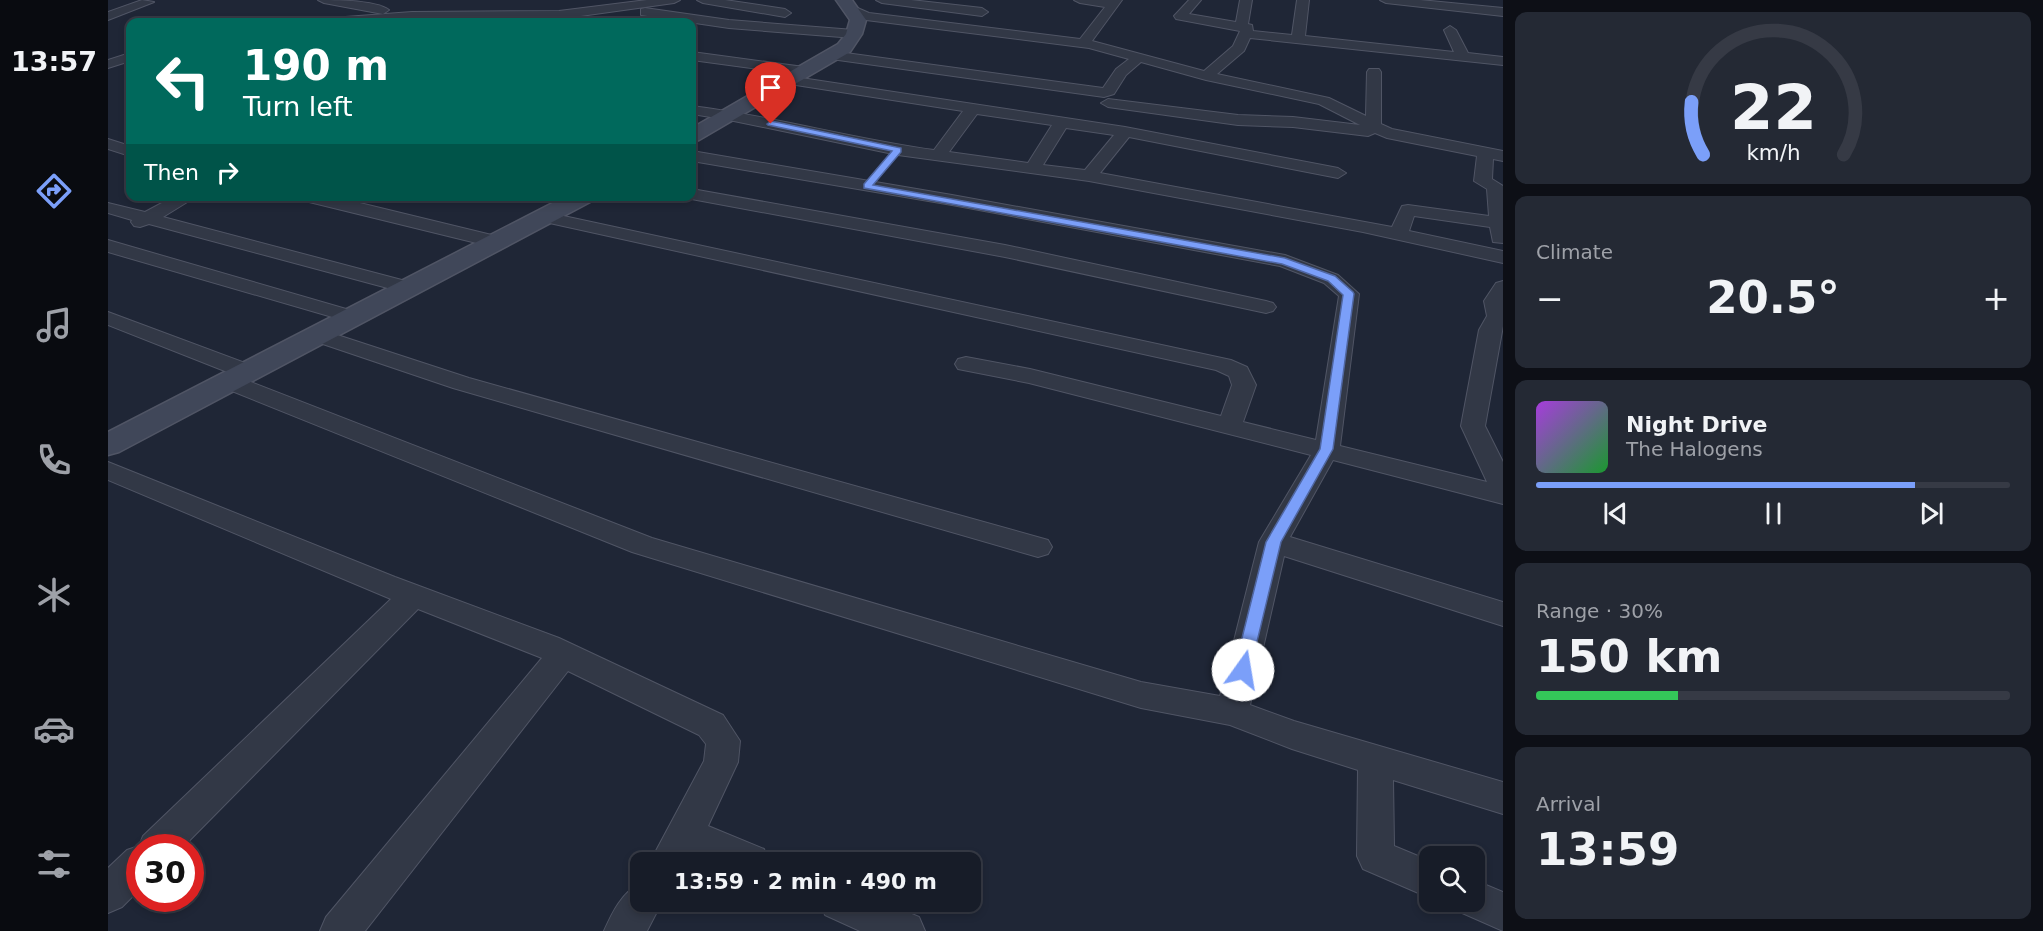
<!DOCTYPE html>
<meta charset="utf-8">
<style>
body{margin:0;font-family:"DejaVu Sans",sans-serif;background:#242934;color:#f1f3f6;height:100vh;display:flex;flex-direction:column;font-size:22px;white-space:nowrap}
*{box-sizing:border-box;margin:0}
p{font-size:20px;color:#9ea1a8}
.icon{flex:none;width:33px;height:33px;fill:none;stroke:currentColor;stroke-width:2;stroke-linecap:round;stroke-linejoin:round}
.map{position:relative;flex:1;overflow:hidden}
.sheet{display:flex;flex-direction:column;gap:12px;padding:12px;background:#0d0f16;width:540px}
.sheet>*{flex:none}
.hud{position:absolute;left:18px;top:18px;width:570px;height:183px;border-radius:12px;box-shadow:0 3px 9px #0003,0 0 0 2px #363a45;background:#00695c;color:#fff;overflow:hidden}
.fabs{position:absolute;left:1311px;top:846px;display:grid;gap:12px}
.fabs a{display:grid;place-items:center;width:66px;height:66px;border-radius:12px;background:#171c28;box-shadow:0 3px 9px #0003,0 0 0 2px #363a45;font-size:30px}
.speed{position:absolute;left:18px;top:834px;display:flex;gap:12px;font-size:30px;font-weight:700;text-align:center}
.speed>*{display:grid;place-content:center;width:78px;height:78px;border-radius:50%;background:#171c28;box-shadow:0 3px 9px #0003,0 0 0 2px #363a45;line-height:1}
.speed .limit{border:9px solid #d22;background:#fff;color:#111}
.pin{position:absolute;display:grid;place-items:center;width:51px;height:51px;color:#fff;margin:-62px -26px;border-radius:50% 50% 50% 0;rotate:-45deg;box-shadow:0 0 6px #0007}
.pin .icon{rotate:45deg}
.me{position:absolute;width:66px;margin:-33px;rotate:13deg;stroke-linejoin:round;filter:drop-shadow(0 0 4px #0008)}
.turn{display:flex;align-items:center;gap:21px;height:126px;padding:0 18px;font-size:27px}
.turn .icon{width:78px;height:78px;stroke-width:2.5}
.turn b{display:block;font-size:42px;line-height:51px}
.then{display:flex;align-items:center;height:57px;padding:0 18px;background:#0003;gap:12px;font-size:22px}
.big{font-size:45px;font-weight:700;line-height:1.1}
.sheet .widget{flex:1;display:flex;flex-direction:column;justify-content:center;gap:9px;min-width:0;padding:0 21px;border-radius:12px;background:#242934}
.sheet .dial{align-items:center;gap:0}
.dial svg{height:156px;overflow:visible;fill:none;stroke:#363a45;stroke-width:7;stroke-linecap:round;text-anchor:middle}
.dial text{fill:#f1f3f6;stroke:none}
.song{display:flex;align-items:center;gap:18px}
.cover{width:72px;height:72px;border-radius:9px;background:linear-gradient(135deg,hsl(280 70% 55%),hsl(130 70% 35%))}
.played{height:6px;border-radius:3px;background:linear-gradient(90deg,#7b9ff9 80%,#363a45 80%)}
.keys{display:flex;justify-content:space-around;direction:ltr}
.heat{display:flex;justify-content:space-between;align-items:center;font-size:33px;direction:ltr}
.charge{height:9px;border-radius:4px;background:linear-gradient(90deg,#34c759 30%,#363a45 0)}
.trip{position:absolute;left:522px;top:852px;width:351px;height:60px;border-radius:12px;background:#171c28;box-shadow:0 3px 9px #0003,0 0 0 2px #363a45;font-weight:700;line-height:60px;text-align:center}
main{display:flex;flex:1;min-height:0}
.tab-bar{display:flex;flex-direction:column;width:108px;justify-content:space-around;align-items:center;background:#090b10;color:#9ea1a8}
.tab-bar .icon{width:42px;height:42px}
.tab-bar .selected{color:#7b9ff9}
.tab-bar b{font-size:27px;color:#f1f3f6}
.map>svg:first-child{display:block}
</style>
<main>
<nav class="tab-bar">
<b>13:57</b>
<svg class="icon selected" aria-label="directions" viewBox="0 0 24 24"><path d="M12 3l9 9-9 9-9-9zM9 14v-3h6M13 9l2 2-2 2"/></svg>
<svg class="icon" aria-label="music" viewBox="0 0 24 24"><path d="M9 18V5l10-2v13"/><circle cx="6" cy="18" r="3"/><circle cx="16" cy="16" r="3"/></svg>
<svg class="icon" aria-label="phone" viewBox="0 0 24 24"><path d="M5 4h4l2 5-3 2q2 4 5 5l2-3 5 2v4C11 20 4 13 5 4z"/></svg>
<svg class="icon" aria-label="climate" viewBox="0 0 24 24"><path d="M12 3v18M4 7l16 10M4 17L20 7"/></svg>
<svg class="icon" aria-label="car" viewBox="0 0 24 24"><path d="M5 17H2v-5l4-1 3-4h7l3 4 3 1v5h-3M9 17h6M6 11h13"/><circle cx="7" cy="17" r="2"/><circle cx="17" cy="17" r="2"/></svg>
<svg class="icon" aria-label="filters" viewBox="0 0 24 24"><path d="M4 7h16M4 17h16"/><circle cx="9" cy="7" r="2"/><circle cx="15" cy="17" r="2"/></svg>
</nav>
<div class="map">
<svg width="1395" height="931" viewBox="0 0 1395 931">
<rect width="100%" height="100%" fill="#1f2636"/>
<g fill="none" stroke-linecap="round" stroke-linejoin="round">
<g stroke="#505565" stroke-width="2">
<g id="street">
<path d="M34,0L46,2L0,20V12Z"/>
<path d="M210,0C227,0 268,0 281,10L275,14L216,3Z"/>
<path d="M539,0H572L566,3L451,19L218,22L224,18L304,12L451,11Z"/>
<path d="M589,0H617L677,9L683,13L677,17L595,3Z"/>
<path d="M768,0H803L874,8L880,12L874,16L774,3Z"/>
<path d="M966,0H1014L984,41L1096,71L1125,46L1132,31L1068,19L1066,16L1081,0H1093L1081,14L1128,22L1132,0H1144L1140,24L1144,25L1145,31L1184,35L1189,0H1201L1197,36L1346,52L1336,30L1342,26L1348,30L1360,53L1395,57V65L1142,38L1136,51L1109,74L1221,98L1258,116L1259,72L1261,69H1271L1273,72V124L1284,129L1395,151V161L1385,159L1384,179L1395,186V243L1385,242L1382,227L1306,216L1301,231L1395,251V263L1255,232L981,181L790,155L621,120L584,114V106C665,116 745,139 826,150L855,111L675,83L673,80L680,76L1017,127L1230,168L1238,173L1230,178L1021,137L992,173L1284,227L1294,206L1300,205L1381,216L1379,189L1366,181L1369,156L1279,138L1267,133L1260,136L1185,127L1130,125L1000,107L993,103L1000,99L1130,115L1185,117L1252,125L1211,104L1098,80L1033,62L1018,75L1006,94L996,97L723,59L716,55L723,51L995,88L1008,69L1021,59L981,48L758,20L739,10L745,6L761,13L972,39L997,7L972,3ZM869,114L944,125L920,163L841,152ZM958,128L1006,135L977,170L935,165Z"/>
<path d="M1272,0H1312L1395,8V16L1278,3Z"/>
<path d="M537,8L621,20L746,30L752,34L746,38L621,28L533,15V9Z"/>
<path d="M584,52L696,67L703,71L696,75L584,60Z"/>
<path d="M22,53V61L0,68V60Z"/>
<path d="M0,139L22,146V156L0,149Z"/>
<path d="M584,151L844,195L1177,255L1230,275L1251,294L1232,446L1379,482L1353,426L1371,330L1379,316L1376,301L1388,283L1395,281V326L1377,426L1395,462V504L1225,460L1182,537L1395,602V626L1176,556L1142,705L1186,721L1395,782V814L1285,780L1286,846L1322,861V898L1255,869L1249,856L1250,770L1184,749L1122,725L1033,708L524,552L114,387L110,382L114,377L122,375L130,377L544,538L1033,682L1112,696L1151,542L1203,455L921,383L850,369L847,364L850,359L858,357L922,369L1113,416L1124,385L1121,376L1108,370L437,222L431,221L428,217L431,213L437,212L1123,360L1139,367L1148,385L1135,422L1208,440L1231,296L1216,283L1172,266L844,205L584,161Z"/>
<path d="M584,189L897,245L1158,301L1165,303L1168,307L1165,311L1158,313L897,257L578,198L584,196Z"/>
<path d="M67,196H89L55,217L309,284L312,288L309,292L302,294L41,224L32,227L26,226L23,222L24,220L0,213V203L37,212Z"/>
<path d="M191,196H223L396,238L398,242L396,246L389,248L193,200Z"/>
<path d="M0,240L252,313L256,317L252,321L245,323L238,321L0,252Z"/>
<path d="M0,312L148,367L151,372L148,377L140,379L132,377L0,325Z"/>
<path d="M211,329L361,378L940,540L944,547L940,554L930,557L345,388L203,340L200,335L203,330Z"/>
<path d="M0,462L287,577L451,638L615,715L632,741L630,762L600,826L656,849L661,862H602L585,855L581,862H542L596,761L598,744L591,735L460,671L257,931H212L218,917L434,658L310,609L74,848H32V889L14,907L0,913V868L19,850L31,846L35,836L283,599L0,480Z"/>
<path d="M1366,880L1395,892V931L1352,912L1348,902H1366Z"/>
<path d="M532,884V902H554L539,931H496C504,913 514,892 532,884Z"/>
<path d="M712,902H775L811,917L817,931H752L717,915Z"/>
</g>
</g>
<g stroke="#505565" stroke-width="3">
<g id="secondary">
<path d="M728,0H744L758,20L754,34L742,52L591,140L584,142V128L730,44L738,34L742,20Z"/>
<path d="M458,196H487L484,201L11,452L0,455V432Z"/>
</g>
</g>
<use href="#street" fill="#323846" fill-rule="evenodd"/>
<use href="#secondary" fill="#404759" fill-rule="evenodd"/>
</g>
<path fill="#7b9ff9" stroke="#5067a2" stroke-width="1.5" d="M663,121L793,148V152L765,185L1177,258L1227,276L1245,292L1246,294L1225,449L1173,542L1141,675L1135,677L1129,675L1126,670L1158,542L1212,449L1235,295L1220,281L1174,264L756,188V184L784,151L660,125L659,124Z"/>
</svg>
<div class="fabs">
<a><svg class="icon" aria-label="search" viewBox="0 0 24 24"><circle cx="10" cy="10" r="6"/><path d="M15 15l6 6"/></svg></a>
</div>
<div class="speed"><div class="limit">30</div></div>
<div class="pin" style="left:663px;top:124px;background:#d93025"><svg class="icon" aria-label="arrive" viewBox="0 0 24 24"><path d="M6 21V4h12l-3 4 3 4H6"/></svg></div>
<svg class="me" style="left:1135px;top:670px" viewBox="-20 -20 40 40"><circle r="19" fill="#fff"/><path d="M0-13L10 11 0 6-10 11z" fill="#7b9ff9"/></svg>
<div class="trip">13:59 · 2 min · 490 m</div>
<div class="hud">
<div class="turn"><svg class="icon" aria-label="left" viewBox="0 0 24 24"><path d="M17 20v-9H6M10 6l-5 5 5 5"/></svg><div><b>190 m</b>Turn left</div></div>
<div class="then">Then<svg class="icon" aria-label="right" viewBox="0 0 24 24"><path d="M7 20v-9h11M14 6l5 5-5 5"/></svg></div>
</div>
</div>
<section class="sheet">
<div class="widget dial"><svg viewBox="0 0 100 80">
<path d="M14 69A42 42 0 1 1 86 69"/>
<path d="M14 69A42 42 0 0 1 8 42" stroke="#7b9ff9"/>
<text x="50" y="56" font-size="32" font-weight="700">22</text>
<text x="50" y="72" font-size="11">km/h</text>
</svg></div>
<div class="widget"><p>Climate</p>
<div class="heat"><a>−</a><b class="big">20.5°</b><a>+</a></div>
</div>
<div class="widget">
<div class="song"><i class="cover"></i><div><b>Night Drive</b><p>The Halogens</p></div></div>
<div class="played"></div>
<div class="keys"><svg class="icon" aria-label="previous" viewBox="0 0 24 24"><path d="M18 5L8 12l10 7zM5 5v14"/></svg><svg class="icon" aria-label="pause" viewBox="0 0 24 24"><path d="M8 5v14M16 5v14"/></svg><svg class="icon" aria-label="next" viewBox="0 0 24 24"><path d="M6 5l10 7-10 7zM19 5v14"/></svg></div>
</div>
<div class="widget"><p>Range · 30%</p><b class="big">150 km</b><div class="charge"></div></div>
<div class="widget"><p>Arrival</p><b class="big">13:59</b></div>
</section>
</main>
